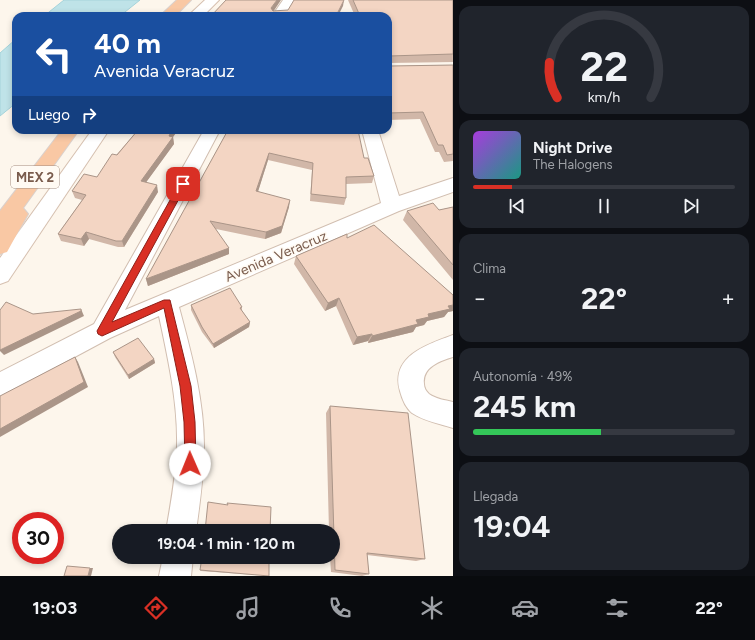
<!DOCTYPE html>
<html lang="es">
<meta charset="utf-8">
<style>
body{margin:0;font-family:Figtree,sans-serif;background:#20242c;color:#f1f3f6;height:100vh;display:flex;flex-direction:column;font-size:15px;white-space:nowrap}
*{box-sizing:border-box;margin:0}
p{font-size:13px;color:#9ea1a6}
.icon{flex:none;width:22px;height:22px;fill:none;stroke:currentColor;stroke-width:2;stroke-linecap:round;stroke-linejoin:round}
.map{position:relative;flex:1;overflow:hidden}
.drawer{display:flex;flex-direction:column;gap:6px;padding:6px;background:#0d0f14;width:302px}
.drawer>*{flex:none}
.hud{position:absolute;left:12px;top:12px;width:380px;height:122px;border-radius:12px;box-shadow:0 2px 6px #0003;background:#1a4fa0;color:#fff;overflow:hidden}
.speed{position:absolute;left:12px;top:512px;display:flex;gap:8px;font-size:20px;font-weight:700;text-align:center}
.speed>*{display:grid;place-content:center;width:52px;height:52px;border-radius:50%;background:#171b24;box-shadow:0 2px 6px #0003;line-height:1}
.speed .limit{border:6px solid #d22;background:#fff;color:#111}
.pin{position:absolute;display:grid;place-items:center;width:34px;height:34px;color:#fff;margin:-17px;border-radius:8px;box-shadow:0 2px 6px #0006}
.me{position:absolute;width:44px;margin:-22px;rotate:359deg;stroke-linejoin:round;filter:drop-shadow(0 0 3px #0008)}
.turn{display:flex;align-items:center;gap:14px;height:84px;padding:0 16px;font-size:18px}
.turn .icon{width:52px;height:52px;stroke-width:2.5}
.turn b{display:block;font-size:28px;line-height:34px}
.then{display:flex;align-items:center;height:38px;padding:0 16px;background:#0003;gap:8px;font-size:15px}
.big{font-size:30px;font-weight:700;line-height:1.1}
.drawer .tile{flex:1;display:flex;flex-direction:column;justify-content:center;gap:6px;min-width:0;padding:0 14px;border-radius:12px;background:#20242c}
.drawer .dial{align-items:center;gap:0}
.dial svg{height:104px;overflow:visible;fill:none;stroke:#363941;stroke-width:7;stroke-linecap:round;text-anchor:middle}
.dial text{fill:#f1f3f6;stroke:none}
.song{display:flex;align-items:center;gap:12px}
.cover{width:48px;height:48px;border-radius:6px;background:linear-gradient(135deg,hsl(280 70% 55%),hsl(170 70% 35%))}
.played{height:4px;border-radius:2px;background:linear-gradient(90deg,#d93025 15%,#363941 15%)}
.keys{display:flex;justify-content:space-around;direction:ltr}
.heat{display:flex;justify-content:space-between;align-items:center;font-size:22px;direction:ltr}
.charge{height:6px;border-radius:3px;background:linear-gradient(90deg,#34c759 49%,#363941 0)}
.trip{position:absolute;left:112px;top:524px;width:228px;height:40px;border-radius:20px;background:#171b24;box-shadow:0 2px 6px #0003;font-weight:700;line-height:40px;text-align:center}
.menu{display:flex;height:64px;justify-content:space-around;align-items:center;background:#090b0e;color:#9ea1a6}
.menu .icon{width:28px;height:28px}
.menu .on{color:#d93025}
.menu b{font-size:18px;color:#f1f3f6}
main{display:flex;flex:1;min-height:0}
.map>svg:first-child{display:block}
</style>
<main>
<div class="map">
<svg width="453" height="576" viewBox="0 0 453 576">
<rect width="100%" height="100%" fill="#fdf6ec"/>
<g fill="#bfe3e8" stroke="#a5d3da">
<path d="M64,0H140L120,16H44Z"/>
<path d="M16,39V103L0,116V53Z"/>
</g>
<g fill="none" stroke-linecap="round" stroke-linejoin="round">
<g stroke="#d1beb0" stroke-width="2">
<g id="minor">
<path d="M283,0H295L286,16H272Z"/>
<path d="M204,130H220L125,310L381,203L362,130H378L399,196L453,178V192L399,211L179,307C191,352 204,399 204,446C204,474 200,502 196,531H166C171,503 176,475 177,446C178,402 168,359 159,316L110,338L0,397V372L94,324Z"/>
<path d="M453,335V357C440,361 422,367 424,384C424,388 426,391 429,394C436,399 445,400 453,402V428C440,424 424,421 412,413C406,408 402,399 400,391C390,356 428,344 453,335Z"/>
<path d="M163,557H193L191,576H159Z"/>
</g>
</g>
<g stroke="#d6c0b0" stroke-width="2">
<g id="secondary">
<path d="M205,0H219L203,16H188Z"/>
<path d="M92,130H109L8,281L0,284V258Z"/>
</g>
</g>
<g stroke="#dad1cd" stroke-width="2">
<g id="trunk">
<path d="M177,0H191L175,16H160Z"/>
<path d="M62,130H79L23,208L28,214L7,252L0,254V211Z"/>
</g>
</g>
<use href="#minor" fill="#fff" fill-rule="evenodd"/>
<use href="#secondary" fill="#fff" fill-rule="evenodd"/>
<use href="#trunk" fill="#f9c8a4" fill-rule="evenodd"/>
</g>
<g fill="#d1b7a8">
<path d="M348,0H453V62L389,63V65L390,66L453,65V161L444,162L439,152H435L420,119L388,120V16H355Z"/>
<path d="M138,130H178L173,137L174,144L146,182L158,192L124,247H118L89,239L84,246L61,241L58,234L82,200L75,198L72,191L97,177Z"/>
<path d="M228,130L364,158L374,176L372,183L346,184V198L344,205L310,201L312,170L268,160L258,191L289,207L281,233L265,239L216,229L229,254L148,286L146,279Z"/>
<path d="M453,207V280L403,220L407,211L439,210Z"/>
<path d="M347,238L453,295V311L448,312L444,317L427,321L424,325L416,327L413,332L368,343V341L353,345L336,306L325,311L294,264L296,256Z"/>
<path d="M191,305L242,307V311L250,322L249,327L214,348L202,332L191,310Z"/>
<path d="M113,352L154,359L155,363L129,379L115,357Z"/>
<path d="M330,406L425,559L416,561L367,555L369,574L362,576L331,572L330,557H333V531H329L326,413Z"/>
<path d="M200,570L269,576H268L201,571Z"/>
</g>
<g fill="#aa9588">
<path d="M277,0H281L271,15V8Z"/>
<path d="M344,0L343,6L338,16H336Z"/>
<path d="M172,130H178L173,137L174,144L142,188L141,181Z"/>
<path d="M269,153L268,160L256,198V191Z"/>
<path d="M157,185L158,192L124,247L122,241Z"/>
<path d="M290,200L289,207L281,233L265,239L266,232Z"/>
<path d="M86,232L89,239L84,246L81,239Z"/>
<path d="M229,248V254L148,286L146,279Z"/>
<path d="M339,298L336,306L325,311L328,303Z"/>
<path d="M453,305V311L448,312L444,317L427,321L424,325L416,327L413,332L368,343L372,336L416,320L428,314L448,306Z"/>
<path d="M81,309L84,316L4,355L0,351V350Z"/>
<path d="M250,322L249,327L214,348L213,344Z"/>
<path d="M372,334L368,341L353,345L357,337Z"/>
<path d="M75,357L78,362L88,387L0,437V429Z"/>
<path d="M154,359L155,363L129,379L128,375Z"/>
<path d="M90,568H93L91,576H88Z"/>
</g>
<g fill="#f3d5c3" stroke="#aa9588">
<path d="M226,0H277L271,8L273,11L288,10L294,0H344L336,16H211Z"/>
<path d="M353,0H453V54L389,56V65L390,66L453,65V154L447,155L443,145H438L423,112L388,113V88H390L388,83V16H360Z"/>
<path d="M138,130H172L169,136L173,137L141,181L157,185L122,241H116L86,232L81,239L58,234L86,195L72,191L84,174L97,177L112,154L117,155Z"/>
<path d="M228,130H358L364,158H368L374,176L346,177V198L311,194L313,163L269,153L256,191L290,200L282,226L266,232L210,221L229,248L146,279Z"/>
<path d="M433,203L439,210L453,207V265L407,211Z"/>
<path d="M374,225L453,295V305L448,306L450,309L428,314L429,317L416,320L418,324L372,336V334L357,337L339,298L328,303L296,256L347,234V238Z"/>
<path d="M230,288L242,307L240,308L250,322L213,344L202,327L191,305Z"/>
<path d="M6,302L33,314L81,309V311L0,350V310Z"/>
<path d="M138,338L154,359L128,375L113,352Z"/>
<path d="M75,357L84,382L0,429V396Z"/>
<path d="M330,406L408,413L425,559L367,553L369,574L335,570Z"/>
<path d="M208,502L228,505L227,503L271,507L270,531H205Z"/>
<path d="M202,557H269V576L200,570Z"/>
<path d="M67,566L90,568L88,576H64Z"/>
</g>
<path fill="#d93025" stroke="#8d1f18" d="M183,181L187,184L112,322L164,300H170L191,386L195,422L196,464L195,468L190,470L186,468L185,464L184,422L180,386L164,308L102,336L98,334L97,331L179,184Z"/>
<g text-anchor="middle" stroke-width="3" stroke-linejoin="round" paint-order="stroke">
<rect fill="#fffaf3" stroke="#a28b7f" stroke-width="1" x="11" y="166" width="48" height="22" rx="3"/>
<g font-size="13" font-weight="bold" fill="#7a5c4d">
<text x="35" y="182">MEX 2</text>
</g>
<g font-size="14" fill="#7a5c4d" stroke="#fffaf3">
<text transform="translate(276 256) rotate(-23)" y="5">Avenida Veracruz</text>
</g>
</g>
</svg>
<div class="speed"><div class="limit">30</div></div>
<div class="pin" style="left:183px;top:184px;background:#d93025"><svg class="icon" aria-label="arrive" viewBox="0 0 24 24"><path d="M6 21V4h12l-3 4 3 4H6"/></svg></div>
<svg class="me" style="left:190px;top:464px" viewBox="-20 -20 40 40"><circle r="19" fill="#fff"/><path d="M0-13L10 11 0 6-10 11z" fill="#d93025"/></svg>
<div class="trip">19:04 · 1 min · 120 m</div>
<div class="hud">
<div class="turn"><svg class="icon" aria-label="left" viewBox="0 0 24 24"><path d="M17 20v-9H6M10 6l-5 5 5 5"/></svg><div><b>40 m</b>Avenida Veracruz</div></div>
<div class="then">Luego<svg class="icon" aria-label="right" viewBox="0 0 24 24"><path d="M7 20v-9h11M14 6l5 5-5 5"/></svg></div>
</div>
</div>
<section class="drawer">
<div class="tile dial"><svg viewBox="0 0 100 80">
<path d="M14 69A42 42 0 1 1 86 69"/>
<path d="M14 69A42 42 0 0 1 8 42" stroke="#d93025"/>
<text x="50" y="56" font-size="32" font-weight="700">22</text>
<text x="50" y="72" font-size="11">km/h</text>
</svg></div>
<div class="tile">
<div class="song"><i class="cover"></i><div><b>Night Drive</b><p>The Halogens</p></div></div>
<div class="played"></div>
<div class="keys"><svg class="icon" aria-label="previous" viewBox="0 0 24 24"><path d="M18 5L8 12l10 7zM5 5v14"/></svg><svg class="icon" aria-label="pause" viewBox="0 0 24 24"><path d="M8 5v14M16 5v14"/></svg><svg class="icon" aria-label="next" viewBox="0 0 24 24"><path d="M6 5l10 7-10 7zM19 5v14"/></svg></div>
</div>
<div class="tile"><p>Clima</p>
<div class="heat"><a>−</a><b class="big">22°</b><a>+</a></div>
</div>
<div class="tile"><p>Autonomía · 49%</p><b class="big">245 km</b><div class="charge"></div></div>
<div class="tile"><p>Llegada</p><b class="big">19:04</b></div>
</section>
</main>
<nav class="menu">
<b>19:03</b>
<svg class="icon on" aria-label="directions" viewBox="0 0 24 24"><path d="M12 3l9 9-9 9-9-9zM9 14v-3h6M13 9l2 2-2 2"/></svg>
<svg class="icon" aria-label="music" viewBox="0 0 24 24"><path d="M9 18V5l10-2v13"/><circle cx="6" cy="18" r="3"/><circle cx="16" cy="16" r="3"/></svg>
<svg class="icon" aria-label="phone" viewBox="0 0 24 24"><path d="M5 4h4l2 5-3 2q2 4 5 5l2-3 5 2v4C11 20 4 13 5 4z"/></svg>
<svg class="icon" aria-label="climate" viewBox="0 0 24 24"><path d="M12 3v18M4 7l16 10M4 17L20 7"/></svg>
<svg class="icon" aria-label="car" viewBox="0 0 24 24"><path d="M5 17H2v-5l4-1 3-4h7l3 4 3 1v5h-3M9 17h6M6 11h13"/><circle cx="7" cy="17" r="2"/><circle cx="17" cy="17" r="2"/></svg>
<svg class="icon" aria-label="filters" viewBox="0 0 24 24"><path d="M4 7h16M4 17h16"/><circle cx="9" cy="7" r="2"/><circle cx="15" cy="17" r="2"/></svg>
<b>22°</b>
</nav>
